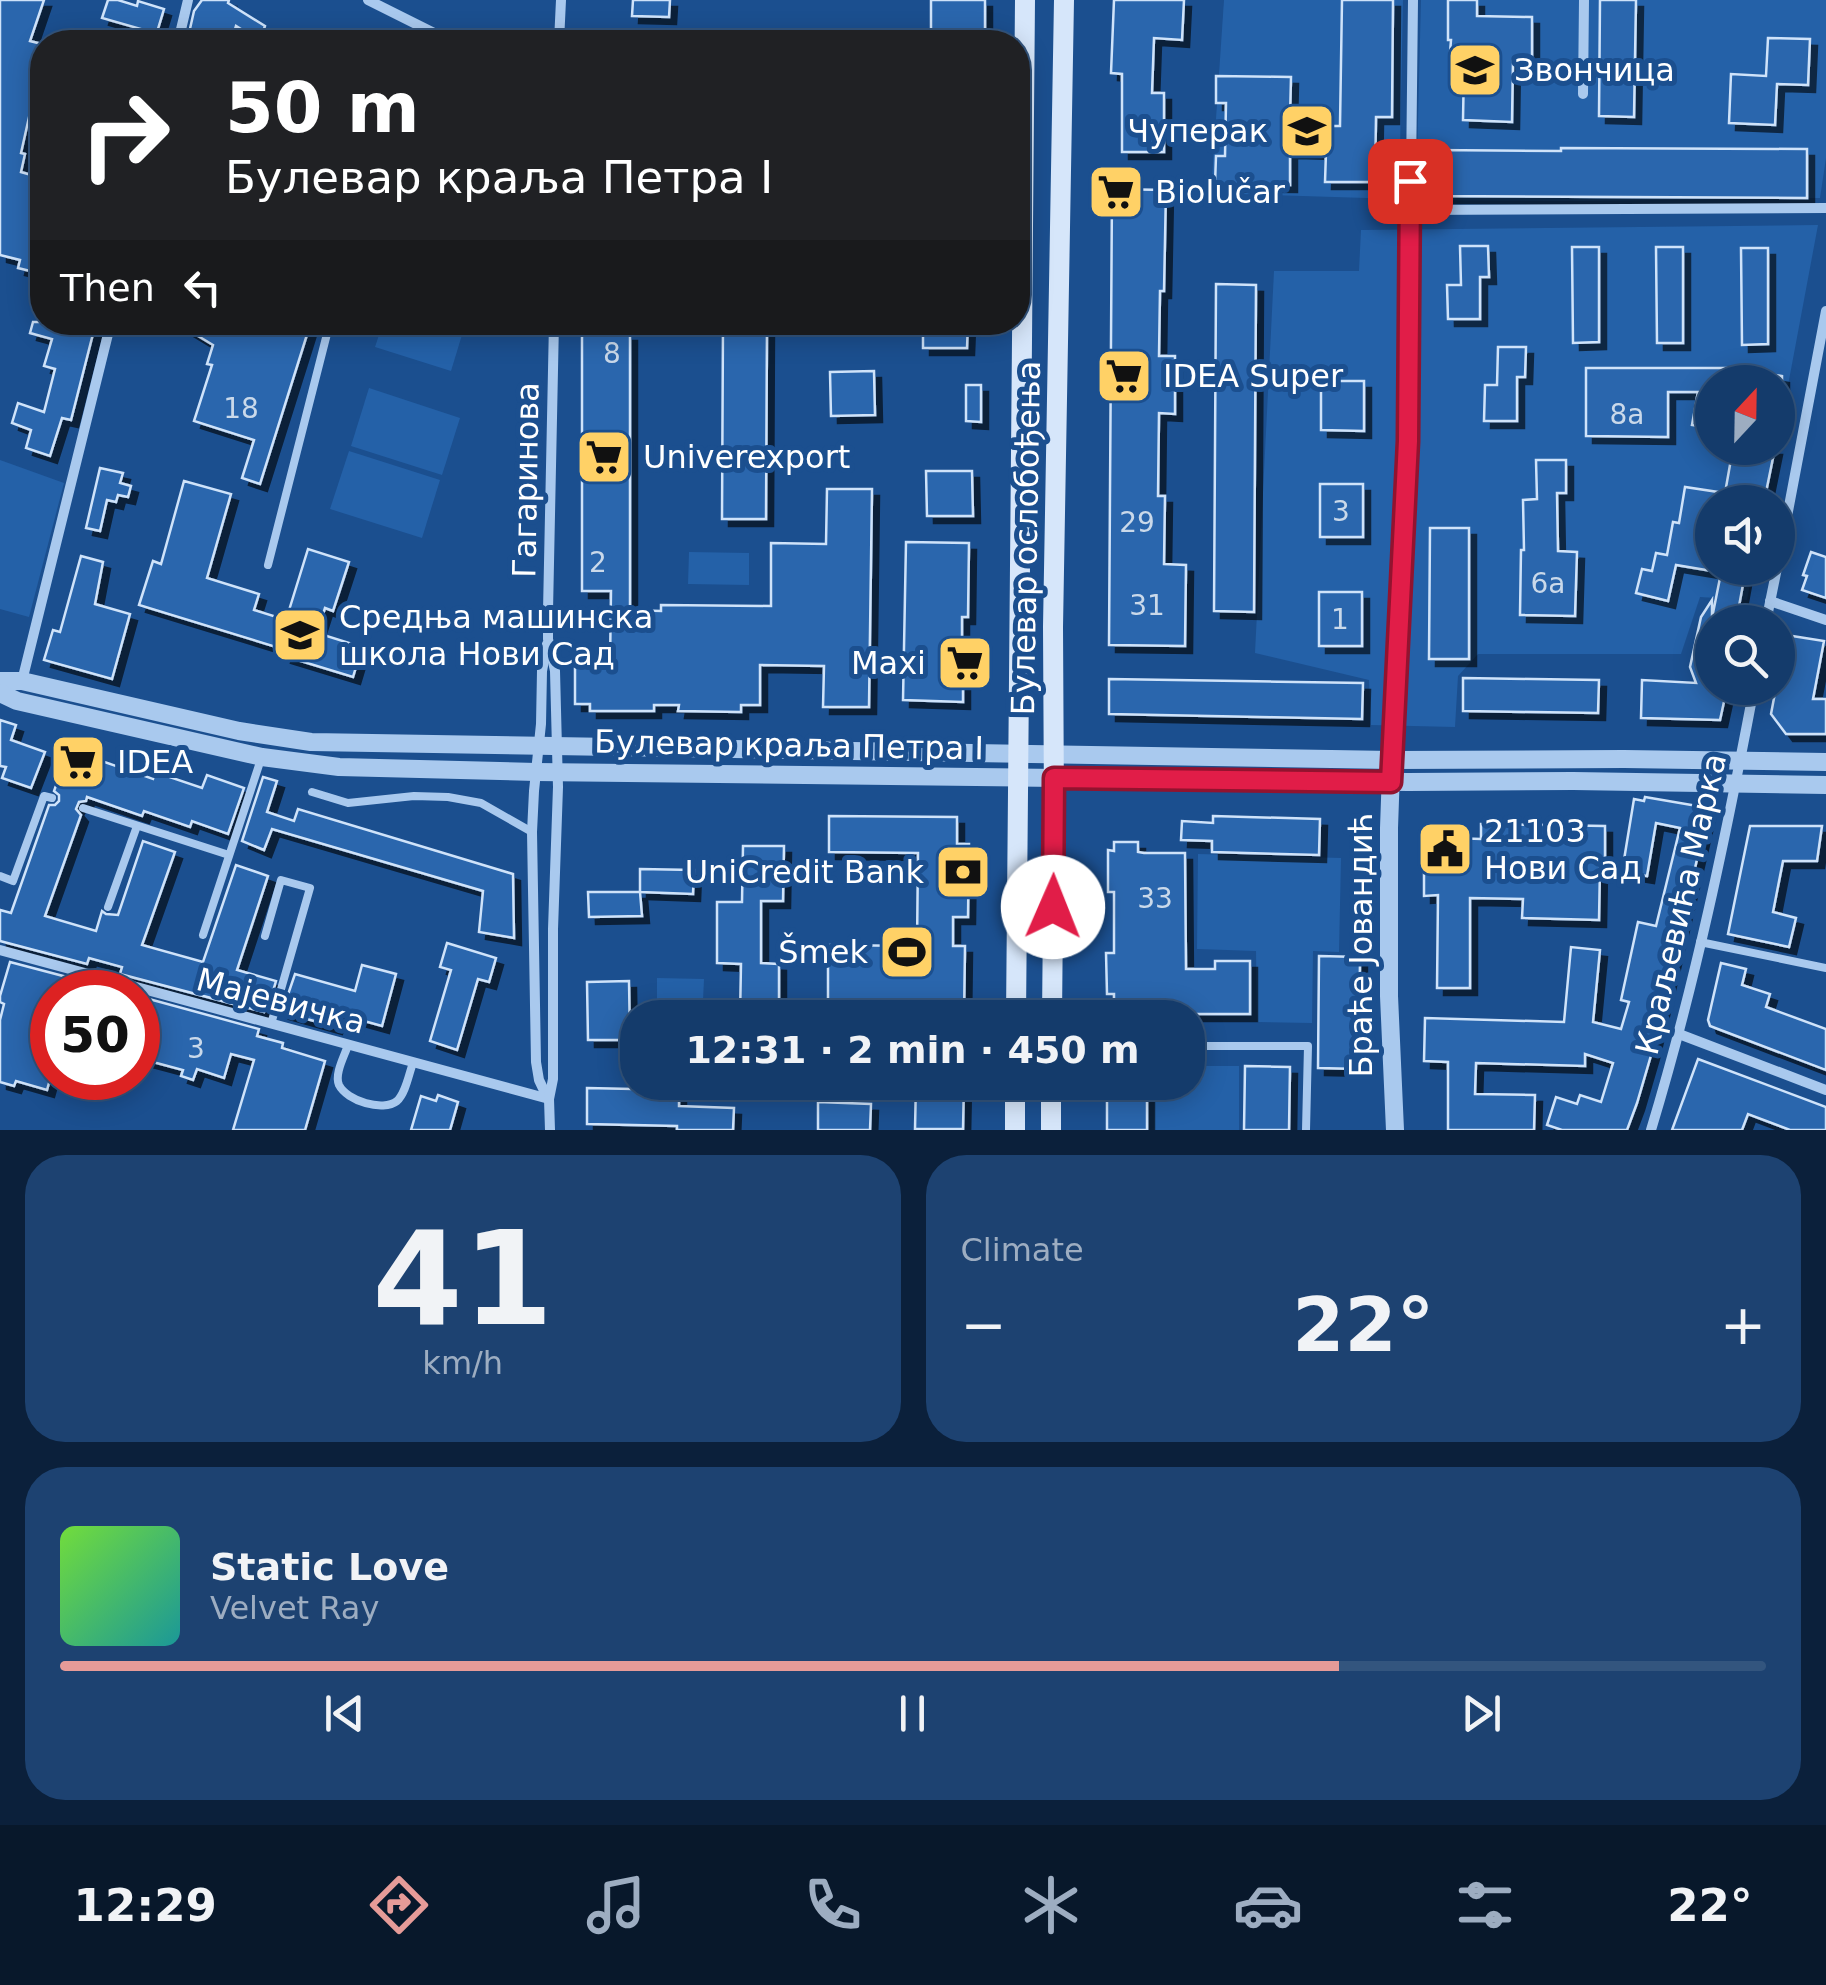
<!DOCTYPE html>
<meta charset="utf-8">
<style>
body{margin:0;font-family:"DejaVu Sans",sans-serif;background:#1d4271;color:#f1f3f6;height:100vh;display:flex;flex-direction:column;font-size:38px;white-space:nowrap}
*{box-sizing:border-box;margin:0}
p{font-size:32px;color:#9dadc1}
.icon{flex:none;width:55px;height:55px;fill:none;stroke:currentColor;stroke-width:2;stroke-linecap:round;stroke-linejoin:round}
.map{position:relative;height:1130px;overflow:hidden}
.drawer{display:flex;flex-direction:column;gap:25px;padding:25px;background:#0b203b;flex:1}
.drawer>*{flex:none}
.banner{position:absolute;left:30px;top:30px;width:1000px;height:305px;border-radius:40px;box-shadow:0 5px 25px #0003,0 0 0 2px #33557e;background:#202124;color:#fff;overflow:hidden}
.needle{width:65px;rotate:22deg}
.controls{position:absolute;left:1695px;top:365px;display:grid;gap:20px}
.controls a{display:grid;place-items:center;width:100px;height:100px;border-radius:50%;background:#143b6b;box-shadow:0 5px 25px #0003,0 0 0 2px #33557e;font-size:50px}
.speed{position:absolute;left:30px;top:970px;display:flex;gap:20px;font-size:50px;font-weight:700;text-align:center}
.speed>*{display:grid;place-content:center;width:130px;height:130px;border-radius:50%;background:#143b6b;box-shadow:0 5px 25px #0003,0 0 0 2px #33557e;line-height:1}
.speed .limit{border:15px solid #d22;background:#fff;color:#111}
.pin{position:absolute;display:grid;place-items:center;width:85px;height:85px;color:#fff;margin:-42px;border-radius:20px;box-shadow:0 5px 15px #0006}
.me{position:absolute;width:110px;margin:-55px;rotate:1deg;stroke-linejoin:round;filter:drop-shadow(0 0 8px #0008)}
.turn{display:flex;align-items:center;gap:35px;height:210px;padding:0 30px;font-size:45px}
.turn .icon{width:130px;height:130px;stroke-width:2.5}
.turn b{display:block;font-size:70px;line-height:85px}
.then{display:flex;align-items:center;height:95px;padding:0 30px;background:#0003;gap:20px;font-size:38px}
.big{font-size:75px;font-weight:600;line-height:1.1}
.drawer .tile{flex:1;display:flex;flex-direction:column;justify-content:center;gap:15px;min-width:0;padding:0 35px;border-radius:40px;background:#1d4271}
.drawer .dial{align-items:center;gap:0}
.dial b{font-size:130px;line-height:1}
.song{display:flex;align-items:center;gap:30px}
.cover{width:120px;height:120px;border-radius:15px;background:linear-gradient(135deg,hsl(100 70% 55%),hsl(180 70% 35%))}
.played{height:10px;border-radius:5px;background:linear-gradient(90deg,#e69b98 75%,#33557e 75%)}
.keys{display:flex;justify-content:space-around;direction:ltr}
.heat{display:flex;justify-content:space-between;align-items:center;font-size:55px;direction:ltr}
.drawer .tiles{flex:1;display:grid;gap:25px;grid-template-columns:1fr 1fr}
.tile:last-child{grid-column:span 2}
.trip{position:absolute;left:620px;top:1000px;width:585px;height:100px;border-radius:40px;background:#143b6b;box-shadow:0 5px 25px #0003,0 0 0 2px #33557e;font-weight:600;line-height:100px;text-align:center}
.dock{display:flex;height:160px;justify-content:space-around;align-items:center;background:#08182b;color:#9dadc1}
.dock .icon{width:70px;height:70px}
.dock .current{color:#e69b98}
.dock b{font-size:45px;color:#f1f3f6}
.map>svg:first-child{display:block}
</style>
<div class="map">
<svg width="1826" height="1130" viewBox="0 0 1826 1130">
<defs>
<filter id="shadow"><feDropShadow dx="7" dy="7" stdDeviation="0" flood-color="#0009"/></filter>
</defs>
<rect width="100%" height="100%" fill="#1b4f8f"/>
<g fill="#2461a8">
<path d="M1224,0H1403L1399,199L1211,193Z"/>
<path d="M1421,0H1826V158L1820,198L1583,201L1416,200Z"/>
<path d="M1818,225L1778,439V382H1712V448H1776L1765,502H1712V568H1753L1747,600L1700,597L1681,654H1478L1458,676L1455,727L1371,725L1369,680L1255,653L1274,271H1359L1361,230Z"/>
<path d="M456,322L465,325L451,371L375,347L383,323Z"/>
<path d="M369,388L460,418L442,475L351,446Z"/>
<path d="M349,451L440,480L422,538L330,509Z"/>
<path d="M0,460L64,483L29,617L0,609Z"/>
<path d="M689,552L749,553V585L688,584Z"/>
<path d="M1198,854L1341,858L1339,952L1313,951L1312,1023L1257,1022L1256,951L1197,949Z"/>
<path d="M657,978L704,979L703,1001H657Z"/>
<path d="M1188,1066H1239V1130H1154V1083L1188,1082Z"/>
</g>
<g fill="#2a66ad" stroke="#cfe3fa" stroke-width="2.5" filter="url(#shadow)">
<path d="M0,0H44L30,41L42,44V59L21,153L25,154L21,172L42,178V274L18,268L20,260L0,255Z"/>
<path d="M108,0H118L137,6L138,1L164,9L154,42H137L141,29L102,18Z"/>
<path d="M202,0H229L228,3L265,26L260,41L236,26L231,42H187L194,11Z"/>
<path d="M633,0H670L669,17L632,16Z"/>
<rect x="931" y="0" width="54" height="42"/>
<path d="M1114,0H1184L1182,40L1154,38L1152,93H1164V152H1122V74L1111,73Z"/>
<path d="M1342,0H1393L1392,117H1376L1375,182H1325L1326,152L1290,151V185L1215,184L1216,156H1225L1226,103H1216V76L1291,77L1290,118H1307V126H1340Z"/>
<path d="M1448,0H1477V16L1532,17V62L1513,61L1512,122L1463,120L1464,66H1455L1456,53H1450L1451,40H1448Z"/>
<path d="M1600,0H1636L1634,117L1599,116Z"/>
<path d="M1768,38L1810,39L1808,85L1777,84L1775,125L1729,123L1731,74L1766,76Z"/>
<path d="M1561,148L1807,149V198L1432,196V150L1561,151Z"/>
<path d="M1112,189L1166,190L1164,291H1160L1159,356H1175V414L1159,413L1158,496H1165L1164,564L1186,565L1185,646L1109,645Z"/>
<path d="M1460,246H1488L1489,277H1480V319H1448L1447,285H1461Z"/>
<path d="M1572,247H1599V342L1573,343Z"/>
<path d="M1656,247H1683V343H1657Z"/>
<path d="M1741,248H1768V344L1742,345Z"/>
<path d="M1216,284L1256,285L1254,612L1214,611Z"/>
<path d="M33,322H96L71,420L62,418L50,456L26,448L31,430L12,423L18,403L44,412L55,369L44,366L52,339L30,333Z"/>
<path d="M175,322H258L285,331L288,322H311L260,484L242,478L254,440L194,421L212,365L207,364L213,345Z"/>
<path d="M723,322H767L766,519H722Z"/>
<path d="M923,322H968L967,348H923Z"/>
<path d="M582,334H630V610L661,611V605L771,606V543L826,544L827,489H872L869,707H823L824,666L760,665V705H741V712L678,711L679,705H654V711H590V704H575V666H610L611,591H582Z"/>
<path d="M1498,347H1526L1525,377H1517V421H1484L1485,385H1497Z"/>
<path d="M1586,368H1733L1782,376V382H1712V428L1692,425L1698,392H1668V437L1586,436Z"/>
<path d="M874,371L875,415L831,416L830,372Z"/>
<path d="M1321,381H1364V431L1321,430Z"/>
<path d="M966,385H981V422L966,421Z"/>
<path d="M1733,448H1775L1764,502H1712V514L1702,512L1696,545L1712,547V571L1676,565L1668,601L1636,593L1642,569L1652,571L1656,553L1667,555L1673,522L1679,523L1685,487L1725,493Z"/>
<path d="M1536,460H1566V493H1557L1558,551L1577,552L1575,616L1520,615L1521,550H1524L1523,500L1537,499Z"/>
<path d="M100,468L123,473L120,483L131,486L128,497L118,495L116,502L107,500L100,531L86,528Z"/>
<path d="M926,471H972L973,516H927Z"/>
<path d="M184,481L231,494L207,578L259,594L254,610L286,620L308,549L349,562L333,611L325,608L317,633L362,647L353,677L284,656L286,650L139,605L153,561L161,564Z"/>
<rect x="1320" y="484" width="43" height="53"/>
<path d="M1430,528H1469V659H1429Z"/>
<path d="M906,542L969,543L968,617H962V653H967V673H963V702L903,700Z"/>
<path d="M1811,552L1826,557V598L1802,590L1807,576L1803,575Z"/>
<path d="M81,556L103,562L95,604L130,614L112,679L44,660L53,630L60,632Z"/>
<path d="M1722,568H1746L1737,617L1738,622H1712V688H1727L1720,720L1641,718L1642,680L1696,683L1690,667L1701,617L1712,600V618Z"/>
<rect x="1319" y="592" width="43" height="54"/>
<path d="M1786,635L1824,641L1813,699H1826V734H1786L1771,714Z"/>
<path d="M1463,678L1599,680L1598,713L1463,711Z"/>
<path d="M1109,679L1363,683L1362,719L1109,714Z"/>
<path d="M0,720L16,725L11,740L45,752L31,788L2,778L6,767L0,766Z"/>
<path d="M72,754L98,763L99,760L153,779L155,772L202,788L207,775L244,788L228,834L192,821L190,827L144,811L142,816L87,797L86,801L79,802L76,809L81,815L45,916L96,931L102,911L106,914L118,915L143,841L175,852L142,945L203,962L236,865L268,876L237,970L276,981L268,1008H265L264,1012L120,974L122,967L89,958L87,964L0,941V910L11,913L49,805H55L59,801V795L54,791L67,755L71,756Z"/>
<path d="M263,777L277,781L267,812L294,821L298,809L513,874L514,938L479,932L483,891L272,829L264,850L242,841Z"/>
<path d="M1645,797L1709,808L1652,1052L1637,1103L1627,1130H1562L1547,1125L1556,1097L1577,1104L1580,1095L1601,1102L1613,1063L1585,1054V1066L1476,1063L1475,1094L1535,1095L1534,1130H1448V1062L1424,1061L1425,1018L1564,1022L1571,947L1600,950L1593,1022L1621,1029L1629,1002L1621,1000L1638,922L1656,926L1680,828L1656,823L1647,876L1622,872L1634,799L1644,801Z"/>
<path d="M829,816L957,817V844H969L968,917H953V946H965L964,1018H828V945L917,946L918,853L829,852Z"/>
<path d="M1213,816L1320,819L1319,855L1212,852V841L1181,840L1182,821L1213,823Z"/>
<path d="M1481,824L1605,826V869L1600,868L1599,920L1522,918L1523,899L1470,898V988H1437L1438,895L1424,896V830H1452V838L1481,839Z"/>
<path d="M1750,826H1822L1817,861H1783L1773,912L1796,918L1789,947L1728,934Z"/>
<path d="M1114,842H1138V852L1144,853H1185L1186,969H1215V961H1250V1014H1138L1139,1018H1114V994H1107L1106,953H1114V892H1108V850L1114,851Z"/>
<path d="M743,846H784L783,901H761V963L779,964V1018H740L741,964L717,963V902H742Z"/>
<path d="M640,869L694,870L693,894L640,892Z"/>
<path d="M588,892H640L642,916L589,917Z"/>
<path d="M447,943L496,958L489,982L478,979L457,1050L430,1041L451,970L440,967Z"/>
<path d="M1319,956L1360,957L1359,1069L1318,1068Z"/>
<path d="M10,962L82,981L79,992H52V1072L47,1090L16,1081L14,1086L0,1082V1020L4,1004L0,1002V996Z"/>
<path d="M1721,963L1746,969L1742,985L1770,994L1766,1007L1826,1029V1070L1710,1026L1708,1020Z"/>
<path d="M362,965L396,974L382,1026L339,1014L335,1027L282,1012L295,974L355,991Z"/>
<path d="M629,981L630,1040H588L587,982Z"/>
<path d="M138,996L259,1029L257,1036L283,1043L282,1048L325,1061L305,1130H233L254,1060L231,1054L224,1078L197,1069L193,1080L181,1076L183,1070L138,1058Z"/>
<path d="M1698,1059L1826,1107V1130H1790L1748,1114L1742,1130H1672Z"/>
<path d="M1245,1066L1290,1067L1289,1130H1244Z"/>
<path d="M916,1082H964L963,1129H915Z"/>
<rect x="1107" y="1082" width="40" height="48"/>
<path d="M587,1088L679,1090V1106L734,1108L733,1130H677V1126L587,1124Z"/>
<path d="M438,1095L458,1102L450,1130H411L421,1096L436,1101Z"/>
<path d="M818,1102L871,1104L870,1130H818Z"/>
</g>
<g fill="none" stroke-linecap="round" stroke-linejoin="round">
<g stroke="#a9c9ee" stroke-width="8">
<path d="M268,565L330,322"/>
<path d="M312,792L348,803L414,796L448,797L481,803L532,832"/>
<path d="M83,808L229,855"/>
<path d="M0,876L13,881L44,796L52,798"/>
<path d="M108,907L137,826"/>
<path d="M203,935L261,759"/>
<path d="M265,936L281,880L310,888L271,1024"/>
<path d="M1700,942L1826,968"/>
<path d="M348,1045C345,1055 334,1074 339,1085C347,1101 383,1112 397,1101C406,1093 409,1073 413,1063"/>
<path d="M1188,1046H1308L1306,1130"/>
</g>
<g stroke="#a9c9ee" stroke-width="10">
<path d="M368,0L452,42"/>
<path d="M178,42L188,0"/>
<path d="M559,42L561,0"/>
<path d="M1583,94L1584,0"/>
<path d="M1410,210L1826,208"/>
<path d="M1778,564L1826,311"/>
<path d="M1770,601L1826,620"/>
<path d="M1766,622L1777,568"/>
<path d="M547,644L542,671L541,724L534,791L532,832L536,1062L539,1080L548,1099"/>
<path d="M22,681L111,322"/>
<path d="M1392,760L1408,441L1413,0"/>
<path d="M0,950L549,1099"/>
<path d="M1679,1034L1826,1090"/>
<path d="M550,1130L549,1099L553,1079V929L558,787L555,671L548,639V611L554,322"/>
<path d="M1651,1130C1695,985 1726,836 1754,688"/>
</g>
<g stroke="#a9c9ee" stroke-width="18">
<path d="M0,681H22L239,731L311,742L1392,760L1624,759L1826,762"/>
<path d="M0,693L17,701L262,757L339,767L536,772L1408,782L1573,781L1826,785"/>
<path d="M1391,771L1389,828V996L1395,1130"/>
</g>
<g stroke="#d6e6fa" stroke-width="20">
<path d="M1016,1018L1025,0"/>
<path d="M1052,1018L1054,809L1053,627L1064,0"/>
<path d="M1015,1130V1082"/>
<path d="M1051,1130V1082"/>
</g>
</g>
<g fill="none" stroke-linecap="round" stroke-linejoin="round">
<g stroke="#92132f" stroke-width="25">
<path id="route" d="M1053,907L1054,778L1391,782L1408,441L1410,181"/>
</g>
<use href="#route" stroke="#e11d48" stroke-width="18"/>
</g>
<defs>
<g id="school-square" transform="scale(2.875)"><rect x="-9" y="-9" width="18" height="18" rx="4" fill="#ffd166" stroke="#1b4f8f"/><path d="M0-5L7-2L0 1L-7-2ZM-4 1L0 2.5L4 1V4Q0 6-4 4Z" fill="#111"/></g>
<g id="supermarket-square" transform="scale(2.875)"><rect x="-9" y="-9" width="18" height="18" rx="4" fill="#ffd166" stroke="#1b4f8f"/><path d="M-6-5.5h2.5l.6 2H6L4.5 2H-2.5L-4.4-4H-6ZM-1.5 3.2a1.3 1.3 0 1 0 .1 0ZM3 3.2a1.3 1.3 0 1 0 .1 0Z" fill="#111"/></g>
<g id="civic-square" transform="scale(2.875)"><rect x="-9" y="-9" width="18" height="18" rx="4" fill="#ffd166" stroke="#1b4f8f"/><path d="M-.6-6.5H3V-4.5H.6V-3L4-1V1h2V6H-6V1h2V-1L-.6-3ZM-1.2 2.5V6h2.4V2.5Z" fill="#111"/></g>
<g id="bank-square" transform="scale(2.875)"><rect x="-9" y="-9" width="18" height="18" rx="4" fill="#ffd166" stroke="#1b4f8f"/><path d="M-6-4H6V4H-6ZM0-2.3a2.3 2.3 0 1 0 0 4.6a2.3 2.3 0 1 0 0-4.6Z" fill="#111"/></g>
<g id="stadium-square" transform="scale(2.875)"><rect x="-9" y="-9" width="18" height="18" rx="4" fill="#ffd166" stroke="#1b4f8f"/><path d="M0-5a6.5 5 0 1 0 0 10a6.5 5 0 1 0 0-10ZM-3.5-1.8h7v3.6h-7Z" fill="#111"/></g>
</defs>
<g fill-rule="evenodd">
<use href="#school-square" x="1475" y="70"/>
<use href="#school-square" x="1307" y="131"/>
<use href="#supermarket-square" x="1116" y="192"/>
<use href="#supermarket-square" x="1124" y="376"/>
<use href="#supermarket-square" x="604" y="457"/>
<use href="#school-square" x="300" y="635"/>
<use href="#supermarket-square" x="965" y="663"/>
<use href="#supermarket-square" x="78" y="762"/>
<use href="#civic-square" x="1445" y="849"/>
<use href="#bank-square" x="963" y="872"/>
<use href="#stadium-square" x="907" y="952"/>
</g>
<g text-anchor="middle" stroke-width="10" stroke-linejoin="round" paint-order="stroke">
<g font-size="28" fill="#cad9ea">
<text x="612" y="363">8</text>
<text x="241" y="418">18</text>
<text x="1627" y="424">8a</text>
<text x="1341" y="521">3</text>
<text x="1137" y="532">29</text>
<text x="598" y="572">2</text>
<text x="1548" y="593">6a</text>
<text x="1147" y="615">31</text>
<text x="1340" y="629">1</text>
<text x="1155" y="908">33</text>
<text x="196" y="1058">3</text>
</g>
<g font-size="32" fill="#fff" stroke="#1b4f8f" text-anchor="start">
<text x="1514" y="81">Звончица</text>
<text x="1268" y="142" text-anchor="end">Чуперак</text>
<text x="1155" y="203">Biolučar</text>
<text x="1163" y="387">IDEA Super</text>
<text x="643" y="468">Univerexport</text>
<text x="339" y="628">Средња машинска<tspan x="339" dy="37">школа Нови Сад</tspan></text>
<text x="926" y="674" text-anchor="end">Maxi</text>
<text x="117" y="773">IDEA</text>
<text x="1484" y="842">21103<tspan x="1484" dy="37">Нови Сад</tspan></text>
<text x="924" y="883" text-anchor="end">UniCredit Bank</text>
<text x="868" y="963" text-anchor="end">Šmek</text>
</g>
<g font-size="32" fill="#fff" stroke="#1b4f8f">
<text transform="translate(526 480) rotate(-89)" y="11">Гагаринова</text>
<text transform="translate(1026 538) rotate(-89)" y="11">Булевар ослобођења</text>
<text transform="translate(789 745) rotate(1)" y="11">Булевар краља Петра I</text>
<text transform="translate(1681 904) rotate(-77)" y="11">Краљевића Марка</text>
<text transform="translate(1361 945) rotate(-90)" y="11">Браће Јовандић</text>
<text transform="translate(281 1001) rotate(15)" y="11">Мајевичка</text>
</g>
</g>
</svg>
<div class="controls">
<a><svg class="needle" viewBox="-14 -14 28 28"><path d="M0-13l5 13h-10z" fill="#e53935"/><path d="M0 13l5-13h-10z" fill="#9dadc1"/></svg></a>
<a><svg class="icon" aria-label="sound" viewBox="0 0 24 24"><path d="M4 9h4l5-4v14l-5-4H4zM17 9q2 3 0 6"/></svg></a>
<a><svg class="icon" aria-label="search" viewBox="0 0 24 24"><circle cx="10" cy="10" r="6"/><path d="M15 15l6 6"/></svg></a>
</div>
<div class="speed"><div class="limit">50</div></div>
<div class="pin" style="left:1410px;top:181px;background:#d93025"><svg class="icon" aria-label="arrive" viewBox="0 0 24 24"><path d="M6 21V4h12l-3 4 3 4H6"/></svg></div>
<svg class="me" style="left:1053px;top:907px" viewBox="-20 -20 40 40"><circle r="19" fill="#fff"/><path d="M0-13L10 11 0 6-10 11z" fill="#e11d48"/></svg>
<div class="trip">12:31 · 2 min · 450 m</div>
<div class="banner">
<div class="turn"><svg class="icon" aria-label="right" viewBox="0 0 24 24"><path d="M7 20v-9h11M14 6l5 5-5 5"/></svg><div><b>50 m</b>Булевар краља Петра I</div></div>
<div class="then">Then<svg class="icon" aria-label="left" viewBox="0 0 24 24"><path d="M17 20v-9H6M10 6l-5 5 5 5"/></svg></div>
</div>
</div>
<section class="drawer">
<div class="tiles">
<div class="tile dial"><b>41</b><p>km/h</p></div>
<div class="tile"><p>Climate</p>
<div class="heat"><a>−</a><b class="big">22°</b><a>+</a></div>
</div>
<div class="tile">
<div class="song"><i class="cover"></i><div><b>Static Love</b><p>Velvet Ray</p></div></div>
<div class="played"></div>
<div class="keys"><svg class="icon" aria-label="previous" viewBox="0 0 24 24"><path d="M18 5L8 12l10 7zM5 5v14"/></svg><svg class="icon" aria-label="pause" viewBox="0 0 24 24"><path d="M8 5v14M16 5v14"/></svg><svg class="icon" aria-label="next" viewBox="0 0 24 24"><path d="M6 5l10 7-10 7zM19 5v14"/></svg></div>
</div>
</div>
</section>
<nav class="dock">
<b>12:29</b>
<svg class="icon current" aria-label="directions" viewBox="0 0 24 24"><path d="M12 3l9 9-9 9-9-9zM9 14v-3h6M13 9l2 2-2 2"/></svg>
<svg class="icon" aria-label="music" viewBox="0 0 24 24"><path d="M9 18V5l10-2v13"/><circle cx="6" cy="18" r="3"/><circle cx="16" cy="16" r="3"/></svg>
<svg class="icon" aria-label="phone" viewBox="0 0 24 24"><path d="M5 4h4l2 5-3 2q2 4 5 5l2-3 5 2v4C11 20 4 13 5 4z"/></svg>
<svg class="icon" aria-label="climate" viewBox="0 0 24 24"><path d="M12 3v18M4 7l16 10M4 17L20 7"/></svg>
<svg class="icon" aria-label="car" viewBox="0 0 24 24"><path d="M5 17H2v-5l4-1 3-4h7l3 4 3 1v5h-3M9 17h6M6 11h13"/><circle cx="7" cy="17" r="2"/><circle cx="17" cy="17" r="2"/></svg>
<svg class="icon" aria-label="filters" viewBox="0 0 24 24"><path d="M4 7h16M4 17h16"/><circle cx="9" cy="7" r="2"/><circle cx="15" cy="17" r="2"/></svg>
<b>22°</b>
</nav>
